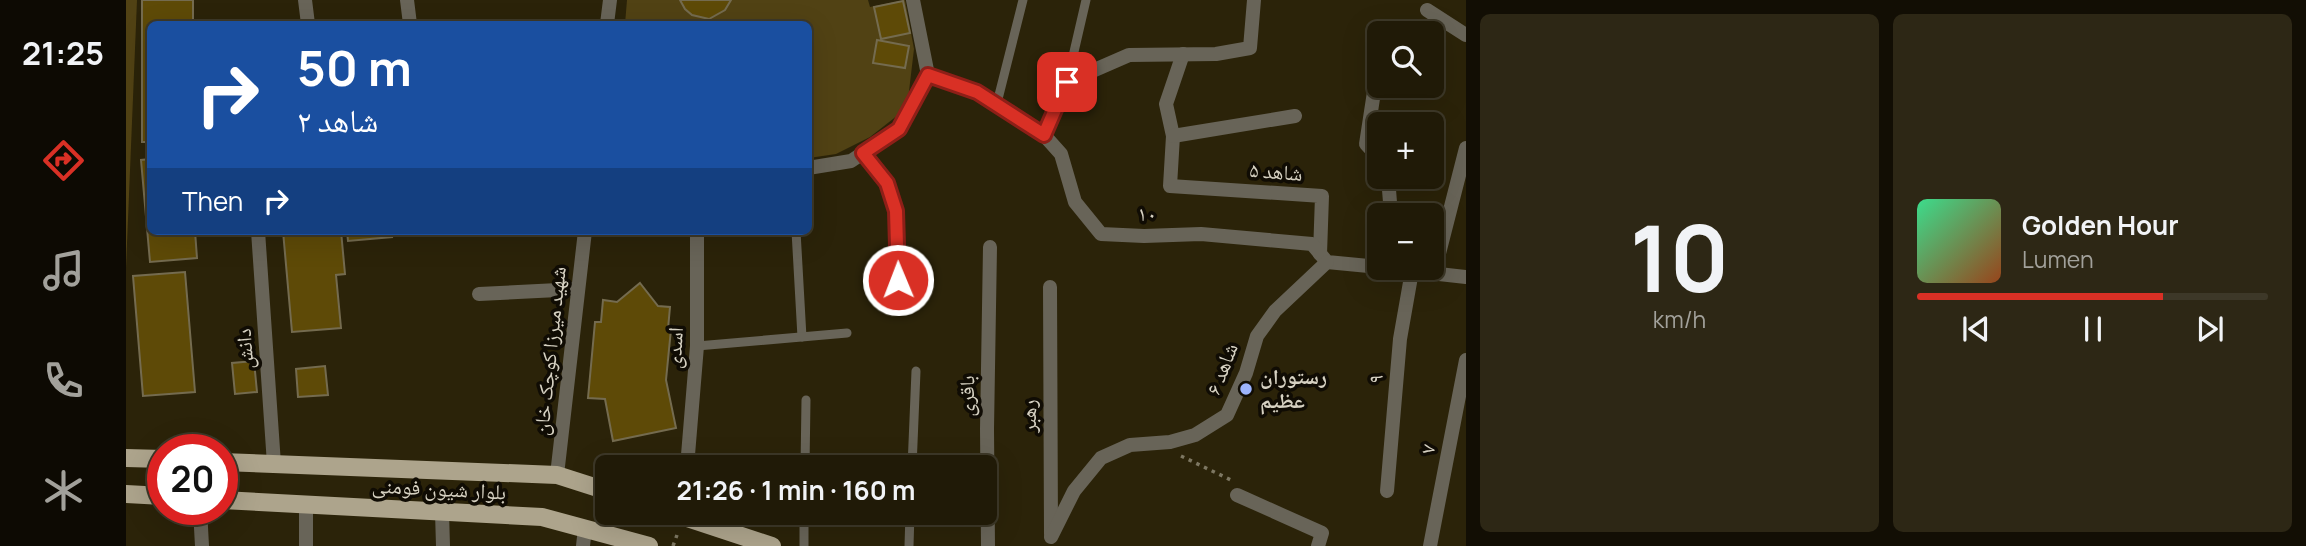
<!DOCTYPE html>
<meta charset="utf-8">
<style>
body{margin:0;font-family:Manrope,"Noto Naskh Arabic",sans-serif;background:#2d2715;color:#f1f3f6;height:100vh;display:flex;flex-direction:column;font-size:26px;white-space:nowrap}
*{box-sizing:border-box;margin:0}
p{font-size:23px;color:#a2a19b}
.icon{flex:none;width:38px;height:38px;fill:none;stroke:currentColor;stroke-width:2;stroke-linecap:round;stroke-linejoin:round}
.map{position:relative;flex:1;overflow:hidden}
.panel{display:flex;flex-direction:column;gap:14px;padding:14px;background:#120e04;width:840px}
.panel>*{flex:none}
.top-card{position:absolute;left:21px;top:21px;width:665px;height:214px;border-radius:10px;box-shadow:0 7px 28px #0002,0 0 0 2px #3d3828;background:#1a4fa0;color:#fff;overflow:hidden}
.fabs{position:absolute;left:1241px;top:21px;display:grid;gap:14px}
.fabs a{display:grid;place-items:center;width:77px;height:77px;border-radius:10px;background:#201a07;box-shadow:0 7px 28px #0002,0 0 0 2px #3d3828;font-size:35px}
.speed{position:absolute;left:21px;top:434px;display:flex;gap:14px;font-size:35px;font-weight:700;text-align:center}
.speed>*{display:grid;place-content:center;width:91px;height:91px;border-radius:50%;background:#201a07;box-shadow:0 7px 28px #0002,0 0 0 2px #3d3828;line-height:1}
.speed .limit{border:10px solid #d22;background:#fff;color:#111}
.pin{position:absolute;display:grid;place-items:center;width:60px;height:60px;color:#fff;margin:-30px;border-radius:14px;box-shadow:0 4px 10px #0006}
.me{position:absolute;width:77px;margin:-38px;rotate:359deg;stroke-linejoin:round;filter:drop-shadow(0 0 5px #0008)}
.turn{display:flex;align-items:center;gap:24px;height:147px;padding:0 35px;font-size:32px}
.turn .icon{width:91px;height:91px;stroke-width:2.5}
.turn b{display:block;font-size:49px;line-height:60px}
.then{display:flex;align-items:center;height:66px;padding:0 35px;background:#0003;gap:14px;font-size:26px}
.panel .card{flex:1;display:flex;flex-direction:column;justify-content:center;gap:10px;min-width:0;padding:0 24px;border-radius:10px;background:#2d2715}
.panel .dial{align-items:center;gap:0}
.dial b{font-size:91px;line-height:1}
.song{display:flex;align-items:center;gap:21px}
.cover{width:84px;height:84px;border-radius:10px;background:linear-gradient(135deg,hsl(150 70% 55%),hsl(20 70% 35%))}
.played{height:7px;border-radius:4px;background:linear-gradient(90deg,#d93025 70%,#3d3828 70%)}
.keys{display:flex;justify-content:space-around;direction:ltr}
.panel .tiles{flex:1;display:grid;gap:14px;grid-template-columns:repeat(2,1fr)}
.trip{position:absolute;left:469px;top:455px;width:402px;height:70px;border-radius:10px;background:#201a07;box-shadow:0 7px 28px #0002,0 0 0 2px #3d3828;font-weight:700;line-height:70px;text-align:center}
main{display:flex;flex:1;min-height:0}
.dock{display:flex;flex-direction:column;width:126px;justify-content:space-around;align-items:center;background:#0d0a03;color:#a2a19b}
.dock .icon{width:49px;height:49px}
.dock .current{color:#d93025}
.dock b{font-size:32px;color:#f1f3f6}
.map>svg:first-child{display:block}
</style>
<main>
<nav class="dock">
<b>21:25</b>
<svg class="icon current" aria-label="directions" viewBox="0 0 24 24"><path d="M12 3l9 9-9 9-9-9zM9 14v-3h6M13 9l2 2-2 2"/></svg>
<svg class="icon" aria-label="music" viewBox="0 0 24 24"><path d="M9 18V5l10-2v13"/><circle cx="6" cy="18" r="3"/><circle cx="16" cy="16" r="3"/></svg>
<svg class="icon" aria-label="phone" viewBox="0 0 24 24"><path d="M5 4h4l2 5-3 2q2 4 5 5l2-3 5 2v4C11 20 4 13 5 4z"/></svg>
<svg class="icon" aria-label="climate" viewBox="0 0 24 24"><path d="M12 3v18M4 7l16 10M4 17L20 7"/></svg>
</nav>
<div class="map">
<svg width="1340" height="546" viewBox="0 0 1340 546">
<rect width="100%" height="100%" fill="#2b2309"/>
<g fill="#514214">
<path d="M0,0H11L0,268Z"/>
<path d="M501,0H742L744,7L779,0L788,49L781,108L744,137L710,154L683,158L682,24H499Z"/>
</g>
<g fill="#5e4a07" stroke="#746b4f" stroke-width="2">
<path d="M16,0H67V24H24V142H16Z"/>
<path d="M554,0H605L599,10L583,19L566,15L559,9Z"/>
<path d="M777,1L784,33L755,39L748,7Z"/>
<path d="M751,40L783,46L779,68L747,63Z"/>
<path d="M24,159V231H69L71,258L24,262L15,160Z"/>
<path d="M157,231H215L219,274L210,275L215,328L166,332Z"/>
<path d="M221,231H265L266,237L222,241Z"/>
<path d="M59,272L69,392L17,396L7,276Z"/>
<path d="M514,283L532,306L544,307L542,329H545L540,380L550,428L487,441L479,399L462,398L469,322H475L477,300L491,302Z"/>
<path d="M128,361L131,392L109,394L106,363Z"/>
<path d="M199,366L202,395L172,397L170,369Z"/>
</g>
<g fill="none" stroke-linecap="round" stroke-linejoin="round">
<g stroke="#7d7762" stroke-width="3.5" stroke-dasharray="3.5 5" stroke-linecap="butt">
<path d="M1055,456L1105,480"/>
<path d="M547,546L551,535"/>
</g>
<g stroke="#686458" stroke-width="9">
<path d="M871,103L897,0"/>
<path d="M918,135L941,82L960,0"/>
<path d="M737,153L761,183L770,211L772,280"/>
<path d="M670,231L676,337"/>
<path d="M571,346L721,333"/>
<path d="M679,467L680,400"/>
<path d="M786,467L790,371"/>
<path d="M678,546V513"/>
<path d="M783,546L784,513"/>
</g>
<g stroke="#686458" stroke-width="14">
<path d="M179,0L182,24"/>
<path d="M281,0L284,24"/>
<path d="M787,0L802,75"/>
<path d="M1301,10L1340,35"/>
<path d="M1057,54L1040,104L1047,136L1044,186L1196,196L1194,254"/>
<path d="M941,82L1003,55L1090,54L1124,48L1128,0"/>
<path d="M1248,92L1240,144L1253,158"/>
<path d="M1047,136L1169,116"/>
<path d="M682,168L725,161L773,129L802,75L851,92L918,135L935,154L949,202L975,234L1018,236L1075,234L1186,244L1201,262L1253,267"/>
<path d="M1262,177L1265,215"/>
<path d="M132,231L148,464"/>
<path d="M1259,268L1340,277"/>
<path d="M1308,273L1340,148"/>
<path d="M924,287L925,534"/>
<path d="M353,294L452,289"/>
<path d="M561,467L571,346V231"/>
<path d="M1261,491L1274,339L1286,271"/>
<path d="M1111,495L1196,533L1192,546"/>
<path d="M180,504V546"/>
<path d="M74,509L76,546"/>
<path d="M316,512L317,546"/>
<path d="M925,537L948,491L975,458L1004,445L1044,442L1069,435L1101,415L1120,373L1131,336L1149,311L1201,262"/>
<path d="M862,546L861,429L864,247"/>
<path d="M1304,546L1340,360"/>
</g>
<g stroke="#686458" stroke-width="14">
<path d="M481,24L484,0"/>
<path d="M431,475L459,231"/>
<path d="M457,546L459,528"/>
</g>
<g stroke="#ada48c" stroke-width="18">
<path d="M0,458L37,459"/>
<path d="M96,462L431,475L481,491"/>
<path d="M0,494L37,496"/>
<path d="M96,500L416,517L523,546"/>
<path d="M546,513L646,546"/>
</g>
</g>
<g fill="none" stroke-linecap="round" stroke-linejoin="round">
<g stroke="#8d1f18" stroke-width="18">
<path id="route" d="M772,280L770,211L761,183L737,153L773,129L802,75L851,92L918,135L941,82"/>
</g>
<use href="#route" stroke="#d93025" stroke-width="12"/>
</g>
<circle fill="#9db4fd" stroke="#100c04" stroke-width="2.5" cx="1120" cy="389" r="7"/>
<g text-anchor="middle" stroke-width="7" stroke-linejoin="round" paint-order="stroke">
<g font-size="21" fill="#d6d1c2" stroke="#100c04">
<text transform="translate(1150 172) rotate(4)" y="7">شاهد ۵</text>
<text x="1021" y="221">۱۰</text>
<text transform="translate(549 348) rotate(-87)" y="7">اسدی</text>
<text transform="translate(119 349) rotate(-94)" y="7">دانش</text>
<text transform="translate(424 351) rotate(-84)" y="7">شهید میرزا کوچک خان</text>
<text transform="translate(1096 369) rotate(-69)" y="7">شاهد ۶</text>
<text transform="translate(1250 379) rotate(-85)" y="7">۹</text>
<text transform="translate(841 396) rotate(-89)" y="7">باقری</text>
<text transform="translate(903 416) rotate(-90)" y="7">رهبر</text>
<text transform="translate(1302 449) rotate(-79)" y="7">۷</text>
<text transform="translate(313 489) rotate(3)" y="7">بلوار شیون فومنی</text>
</g>
<g font-size="21" font-weight="bold" fill="#d6d1c2" stroke="#100c04" text-anchor="start">
<text x="1134" y="384">رستوران<tspan x="1134" dy="24">عظیم</tspan></text>
</g>
</g>
</svg>
<div class="fabs">
<a><svg class="icon" aria-label="search" viewBox="0 0 24 24"><circle cx="10" cy="10" r="6"/><path d="M15 15l6 6"/></svg></a>
<a>+</a>
<a>−</a>
</div>
<div class="speed"><div class="limit">20</div></div>
<div class="pin" style="left:941px;top:82px;background:#d93025"><svg class="icon" aria-label="arrive" viewBox="0 0 24 24"><path d="M6 21V4h12l-3 4 3 4H6"/></svg></div>
<svg class="me" style="left:772px;top:280px" viewBox="-20 -20 40 40"><circle r="17" fill="#d93025" stroke="#fff" stroke-width="3"/><path d="M0-11L8 9 0 5-8 9z" fill="#fff"/></svg>
<div class="trip">21:26 · 1 min · 160 m</div>
<div class="top-card">
<div class="turn"><svg class="icon" aria-label="right" viewBox="0 0 24 24"><path d="M7 20v-9h11M14 6l5 5-5 5"/></svg><div><b>50 m</b>شاهد ۲</div></div>
<div class="then">Then<svg class="icon" aria-label="right" viewBox="0 0 24 24"><path d="M7 20v-9h11M14 6l5 5-5 5"/></svg></div>
</div>
</div>
<section class="panel">
<div class="tiles">
<div class="card dial"><b>10</b><p>km/h</p></div>
<div class="card">
<div class="song"><i class="cover"></i><div><b>Golden Hour</b><p>Lumen</p></div></div>
<div class="played"></div>
<div class="keys"><svg class="icon" aria-label="previous" viewBox="0 0 24 24"><path d="M18 5L8 12l10 7zM5 5v14"/></svg><svg class="icon" aria-label="pause" viewBox="0 0 24 24"><path d="M8 5v14M16 5v14"/></svg><svg class="icon" aria-label="next" viewBox="0 0 24 24"><path d="M6 5l10 7-10 7zM19 5v14"/></svg></div>
</div>
</div>
</section>
</main>
